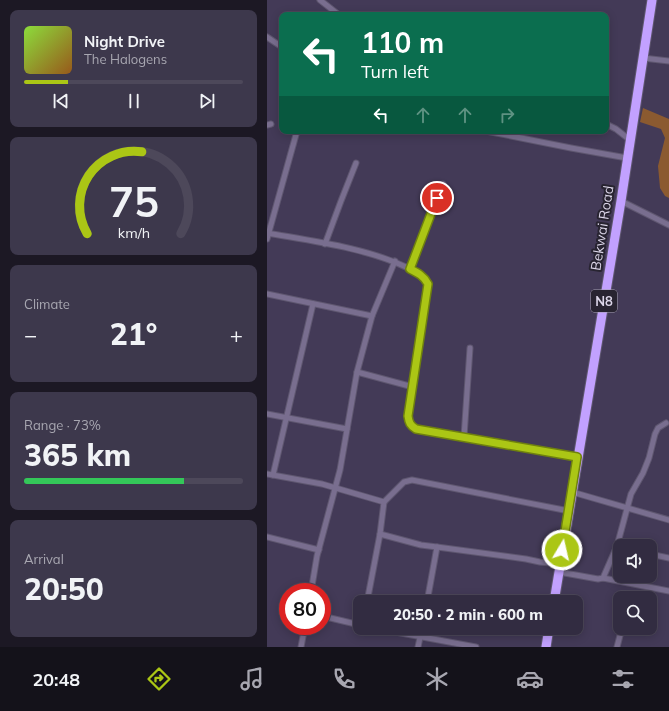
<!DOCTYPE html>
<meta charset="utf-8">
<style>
body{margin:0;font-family:Mulish,sans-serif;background:#3d384c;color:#f1f3f6;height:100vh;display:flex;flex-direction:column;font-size:15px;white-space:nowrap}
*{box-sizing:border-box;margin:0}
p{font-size:13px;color:#a8a7b1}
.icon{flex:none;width:22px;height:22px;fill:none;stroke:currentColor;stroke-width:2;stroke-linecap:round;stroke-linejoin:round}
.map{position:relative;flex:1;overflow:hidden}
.drawer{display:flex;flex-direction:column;gap:10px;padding:10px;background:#1c1824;width:267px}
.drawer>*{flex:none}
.banner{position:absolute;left:12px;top:12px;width:330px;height:122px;border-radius:8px;box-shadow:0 2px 10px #0003,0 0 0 1px #4d485a;background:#0b6e4f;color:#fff;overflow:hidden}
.tools{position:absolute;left:346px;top:539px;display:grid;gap:8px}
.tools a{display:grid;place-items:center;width:44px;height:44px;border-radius:8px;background:#322c41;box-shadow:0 2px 10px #0003,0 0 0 1px #4d485a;font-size:20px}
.speed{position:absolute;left:12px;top:583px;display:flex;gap:8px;font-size:20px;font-weight:700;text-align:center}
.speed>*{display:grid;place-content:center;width:52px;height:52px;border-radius:50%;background:#322c41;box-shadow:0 2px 10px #0003,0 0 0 1px #4d485a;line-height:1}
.speed .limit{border:6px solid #d22;background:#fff;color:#111}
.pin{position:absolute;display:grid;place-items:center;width:34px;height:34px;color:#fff;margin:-17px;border:2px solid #fff;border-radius:50%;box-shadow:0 1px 4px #0007}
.me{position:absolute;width:44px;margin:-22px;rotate:9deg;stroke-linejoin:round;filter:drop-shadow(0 0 3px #0008)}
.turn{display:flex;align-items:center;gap:14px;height:84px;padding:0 16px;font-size:18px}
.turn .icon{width:52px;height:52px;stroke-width:2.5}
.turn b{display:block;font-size:28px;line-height:34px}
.lanes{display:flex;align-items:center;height:38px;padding:0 16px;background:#0003;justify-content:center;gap:20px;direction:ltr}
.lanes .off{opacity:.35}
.big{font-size:30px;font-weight:800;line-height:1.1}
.drawer .card{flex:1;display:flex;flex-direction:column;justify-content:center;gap:6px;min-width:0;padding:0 14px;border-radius:8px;background:#3d384c}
.drawer .dial{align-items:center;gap:0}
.dial svg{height:104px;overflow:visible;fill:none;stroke:#4d485a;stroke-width:7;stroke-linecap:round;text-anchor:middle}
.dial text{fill:#f1f3f6;stroke:none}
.song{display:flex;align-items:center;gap:12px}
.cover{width:48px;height:48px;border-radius:6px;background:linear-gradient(135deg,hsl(90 70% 55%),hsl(30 70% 35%))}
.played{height:4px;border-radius:2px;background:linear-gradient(90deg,#abc615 20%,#4d485a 20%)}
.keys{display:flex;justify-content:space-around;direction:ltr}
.heat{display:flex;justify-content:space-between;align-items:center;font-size:22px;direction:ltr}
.charge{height:6px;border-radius:3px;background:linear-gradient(90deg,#34c759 73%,#4d485a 0)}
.trip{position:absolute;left:86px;top:595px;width:230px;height:40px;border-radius:8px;background:#322c41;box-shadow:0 2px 10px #0003,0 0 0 1px #4d485a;font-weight:800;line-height:40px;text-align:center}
.menu{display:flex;height:64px;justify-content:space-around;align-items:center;background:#14121a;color:#a8a7b1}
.menu .icon{width:28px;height:28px}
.menu .on{color:#abc615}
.menu b{font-size:18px;color:#f1f3f6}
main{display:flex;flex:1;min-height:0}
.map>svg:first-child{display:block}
</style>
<main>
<section class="drawer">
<div class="card">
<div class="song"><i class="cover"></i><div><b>Night Drive</b><p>The Halogens</p></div></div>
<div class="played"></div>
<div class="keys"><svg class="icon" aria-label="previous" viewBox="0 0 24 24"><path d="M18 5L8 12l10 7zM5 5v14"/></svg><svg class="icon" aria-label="pause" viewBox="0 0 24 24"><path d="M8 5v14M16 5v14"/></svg><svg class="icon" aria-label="next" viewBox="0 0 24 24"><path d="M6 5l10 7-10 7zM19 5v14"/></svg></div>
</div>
<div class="card dial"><svg viewBox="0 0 100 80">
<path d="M14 69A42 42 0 1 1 86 69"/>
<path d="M14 69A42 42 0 0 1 56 6" stroke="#abc615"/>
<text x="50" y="56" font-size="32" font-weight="700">75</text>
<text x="50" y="72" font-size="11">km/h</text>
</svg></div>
<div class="card"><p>Climate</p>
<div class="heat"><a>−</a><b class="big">21°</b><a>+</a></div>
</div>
<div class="card"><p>Range · 73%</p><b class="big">365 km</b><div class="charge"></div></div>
<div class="card"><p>Arrival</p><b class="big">20:50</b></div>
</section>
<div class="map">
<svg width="402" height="647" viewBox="0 0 402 647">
<rect width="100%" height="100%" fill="#433a57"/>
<path fill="#8b5a30" d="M376,108L402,119V198L398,196L393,188L391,166L398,138L394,129L373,122Z"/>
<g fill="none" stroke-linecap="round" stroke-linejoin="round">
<g stroke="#5f5770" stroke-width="7">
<g id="street">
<path d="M53,0L72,15"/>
<path d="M0,37L15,47"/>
<path d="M376,58L402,61"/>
<path d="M339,124L349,129L363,140"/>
<path d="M0,125L4,124"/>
<path d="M219,131L304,148L360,158"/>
<path d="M354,201L402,225"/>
<path d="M0,233C45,241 100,248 141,268C146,270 153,272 157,277C161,281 161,286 160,291L141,416L144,426L149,429L310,457"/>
<path d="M0,239L30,131"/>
<path d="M58,244L74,201L89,163"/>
<path d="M143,269L176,184"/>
<path d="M0,294L105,316"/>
<path d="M90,372L146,387"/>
<path d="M0,414L80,429"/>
<path d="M197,437L203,348"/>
<path d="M0,474L55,484L117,502L113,534L100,602"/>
<path d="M6,475L46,304"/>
<path d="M305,492L402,520"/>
<path d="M117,502L137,482L145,480L302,511"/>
<path d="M113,534L154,545L170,547L160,602"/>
<path d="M0,537L52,550"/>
<path d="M170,547L259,559L273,562L293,564"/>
<path d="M383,554L402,558"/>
<path d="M292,572L331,579L336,578L350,546L364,494L376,473L382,458L388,434L391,428L399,423"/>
<path d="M336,578L402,591"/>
<path d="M44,592L50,556L73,470L90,372L105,316L128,261"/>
<path d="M55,616L93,625"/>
<path d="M107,628L209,647"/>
<path d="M34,647L38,626"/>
<path d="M151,647L155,628"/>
<path d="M350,647L355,628"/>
</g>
</g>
<g stroke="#5f5770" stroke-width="11">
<g id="highway">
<path d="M287,602L354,201L385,0"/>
<path d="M279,647L282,628"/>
</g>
</g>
<use href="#street" stroke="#796e8f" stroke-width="5"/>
<use href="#highway" stroke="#c2a1ff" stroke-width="9"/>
</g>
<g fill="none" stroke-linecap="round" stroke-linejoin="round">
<g stroke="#6f810e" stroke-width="10">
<path id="route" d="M170,198L143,269C151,273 157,276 161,284L141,416C142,423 143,425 149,429L310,457L295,550"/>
</g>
<use href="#route" stroke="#abc615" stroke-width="7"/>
</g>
<g text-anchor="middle" stroke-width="4" stroke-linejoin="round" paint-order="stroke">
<rect fill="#282431" stroke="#a6a1b2" stroke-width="1" x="324" y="290" width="26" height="22" rx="3"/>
<g font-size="13" font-weight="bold" fill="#dcd6e9">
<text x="337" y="306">N8</text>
</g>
<g font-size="14" fill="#dcd6e9" stroke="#282431">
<text transform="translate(335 228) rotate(-81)" y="5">Bekwai Road</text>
</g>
</g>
</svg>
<div class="tools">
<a><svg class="icon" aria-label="sound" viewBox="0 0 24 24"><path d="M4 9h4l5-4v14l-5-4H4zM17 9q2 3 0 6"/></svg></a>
<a><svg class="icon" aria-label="search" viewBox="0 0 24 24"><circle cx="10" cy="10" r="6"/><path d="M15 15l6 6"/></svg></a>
</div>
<div class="speed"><div class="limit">80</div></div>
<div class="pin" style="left:170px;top:198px;background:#d93025"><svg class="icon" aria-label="arrive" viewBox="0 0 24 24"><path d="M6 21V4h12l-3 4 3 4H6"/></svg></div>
<svg class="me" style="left:295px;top:550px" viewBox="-20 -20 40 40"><circle r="17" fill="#abc615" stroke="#fff" stroke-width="3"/><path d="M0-11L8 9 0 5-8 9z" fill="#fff"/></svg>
<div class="trip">20:50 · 2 min · 600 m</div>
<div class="banner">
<div class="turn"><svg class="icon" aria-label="left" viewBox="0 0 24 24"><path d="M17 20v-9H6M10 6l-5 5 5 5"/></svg><div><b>110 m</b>Turn left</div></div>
<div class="lanes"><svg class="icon" aria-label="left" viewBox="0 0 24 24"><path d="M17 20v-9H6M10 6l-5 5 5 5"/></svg><svg class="icon off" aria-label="ahead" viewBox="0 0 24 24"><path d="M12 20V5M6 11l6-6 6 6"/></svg><svg class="icon off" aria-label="ahead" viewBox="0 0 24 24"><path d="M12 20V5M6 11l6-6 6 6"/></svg><svg class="icon off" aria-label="right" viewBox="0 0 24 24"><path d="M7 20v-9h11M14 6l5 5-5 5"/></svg></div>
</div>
</div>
</main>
<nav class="menu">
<b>20:48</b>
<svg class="icon on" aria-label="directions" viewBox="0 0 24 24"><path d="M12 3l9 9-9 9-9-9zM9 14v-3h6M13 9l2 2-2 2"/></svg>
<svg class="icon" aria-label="music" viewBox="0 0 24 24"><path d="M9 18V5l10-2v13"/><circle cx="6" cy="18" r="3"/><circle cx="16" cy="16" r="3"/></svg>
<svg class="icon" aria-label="phone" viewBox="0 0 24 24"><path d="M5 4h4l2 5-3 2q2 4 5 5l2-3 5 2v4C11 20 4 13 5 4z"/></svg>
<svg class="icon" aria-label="climate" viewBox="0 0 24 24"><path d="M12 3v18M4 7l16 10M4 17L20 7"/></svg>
<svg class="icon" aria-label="car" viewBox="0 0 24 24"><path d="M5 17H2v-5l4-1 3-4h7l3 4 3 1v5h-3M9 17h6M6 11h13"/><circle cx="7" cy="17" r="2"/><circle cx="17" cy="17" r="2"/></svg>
<svg class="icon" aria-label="filters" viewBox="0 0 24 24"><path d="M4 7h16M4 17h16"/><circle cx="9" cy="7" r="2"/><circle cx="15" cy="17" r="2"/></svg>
</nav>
